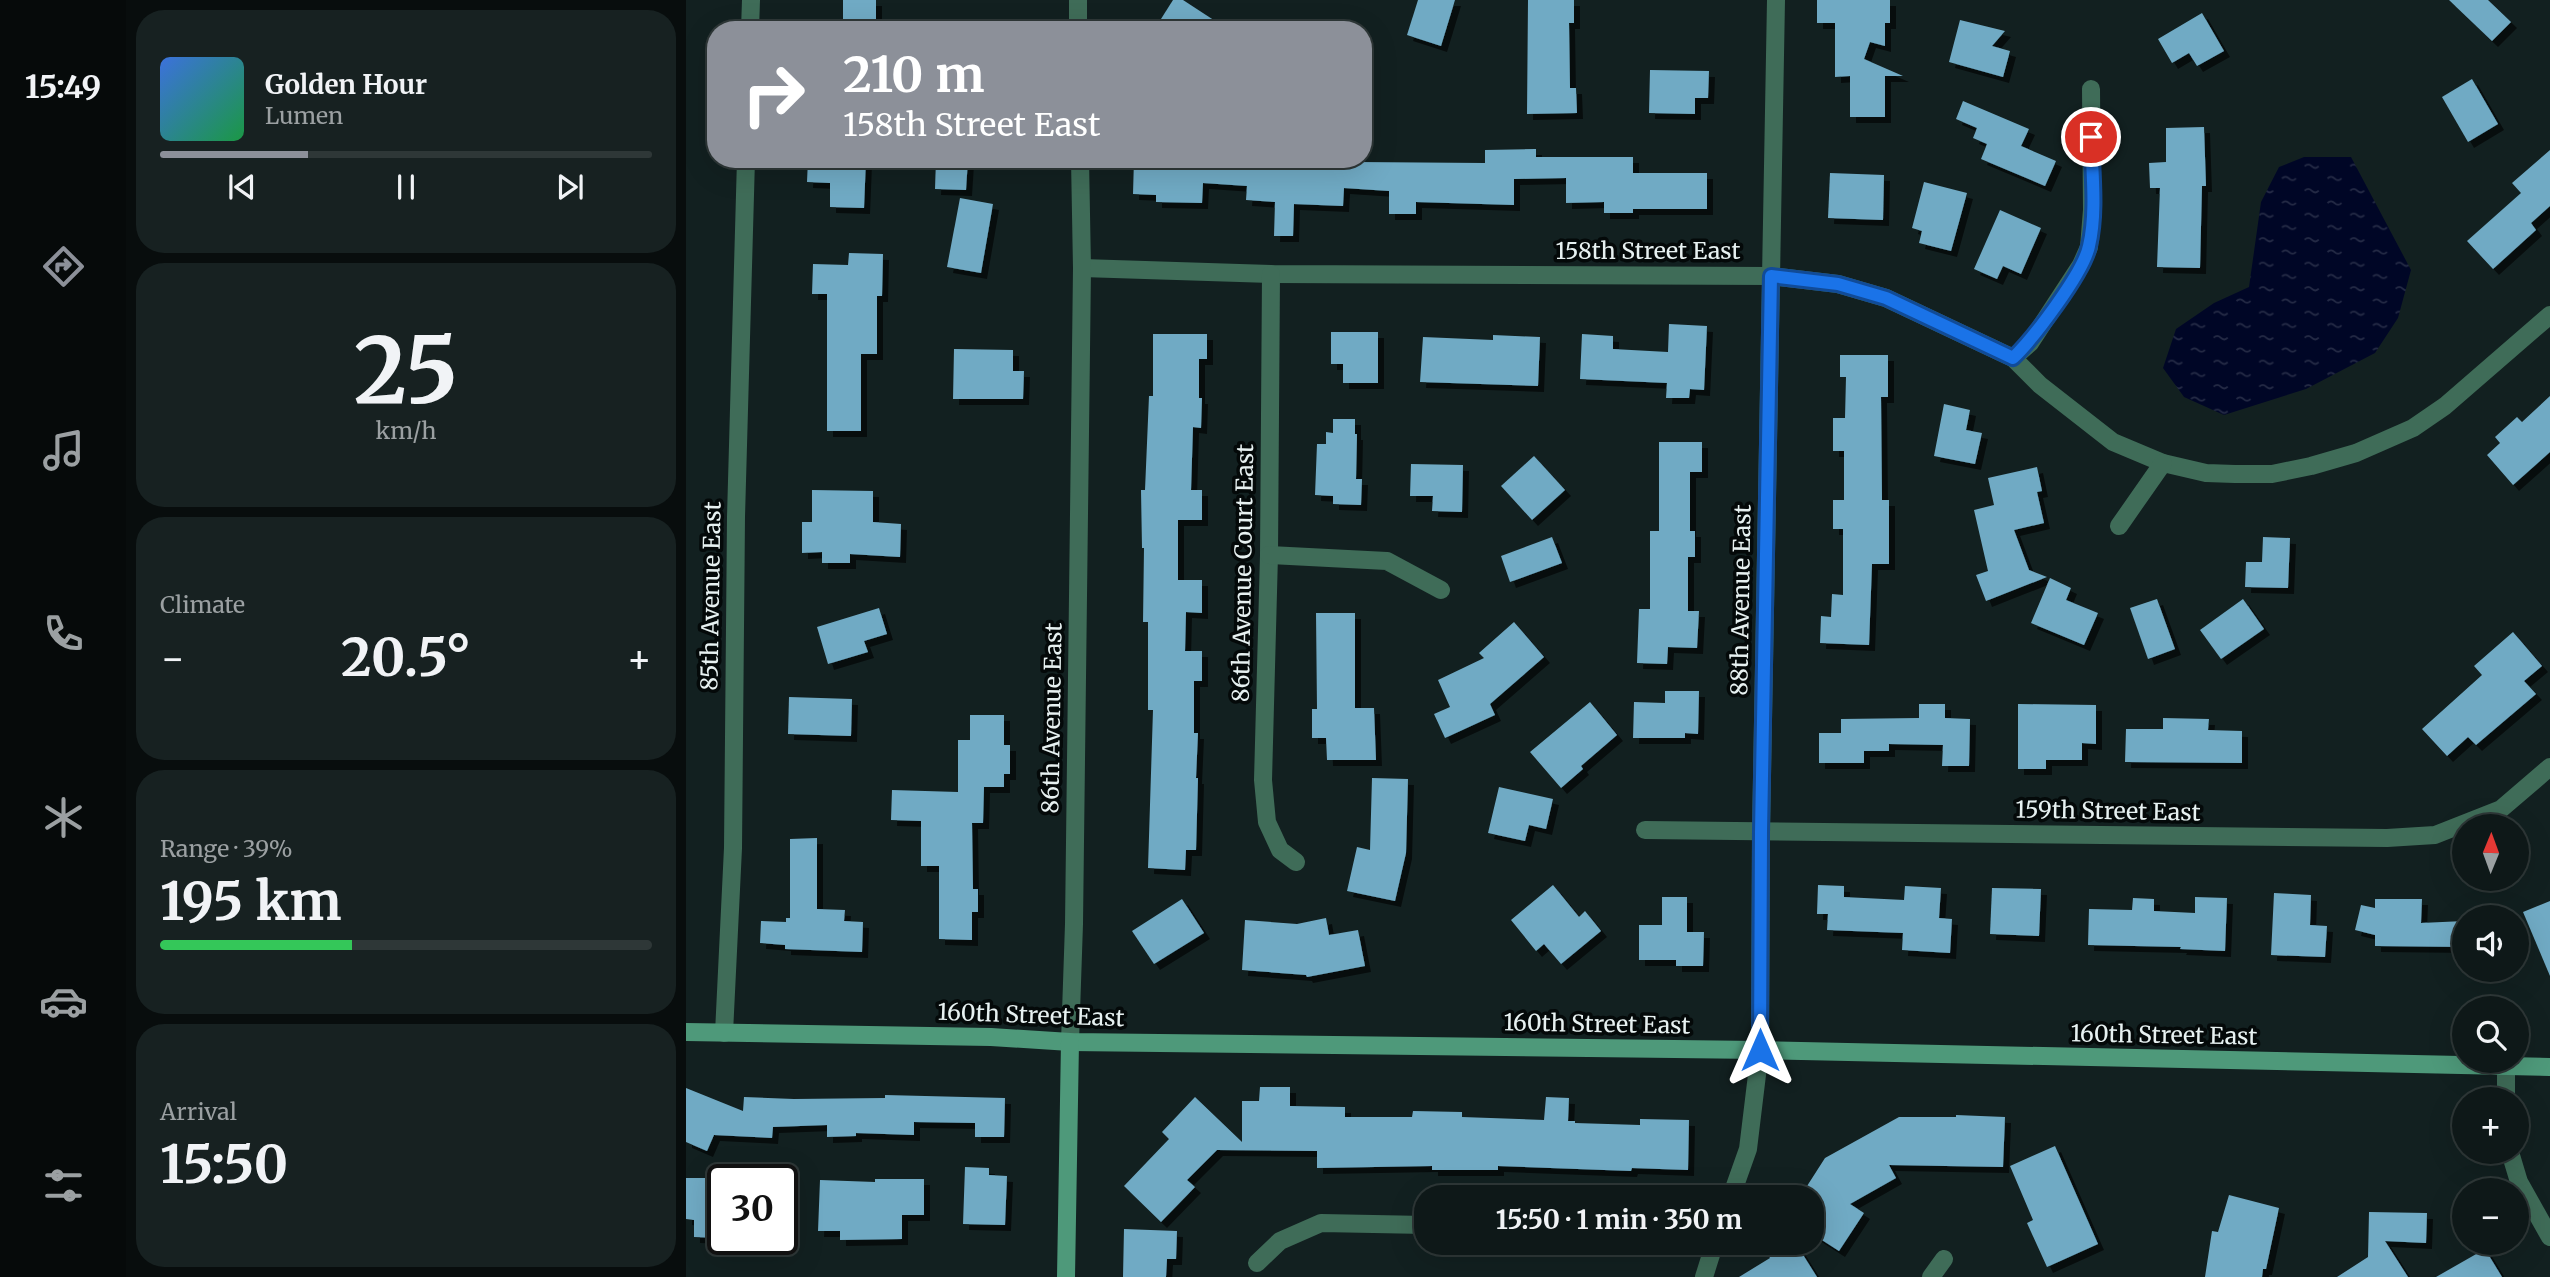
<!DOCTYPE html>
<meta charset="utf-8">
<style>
body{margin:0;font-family:Merriweather,serif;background:#172121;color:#f1f3f6;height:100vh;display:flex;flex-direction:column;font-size:26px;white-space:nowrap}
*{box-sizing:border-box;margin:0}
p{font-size:23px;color:#9ba0a2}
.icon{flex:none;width:38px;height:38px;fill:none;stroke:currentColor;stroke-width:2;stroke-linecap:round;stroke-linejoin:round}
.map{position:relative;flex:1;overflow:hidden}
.side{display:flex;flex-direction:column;gap:10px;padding:10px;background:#080d0d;width:560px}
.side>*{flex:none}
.guide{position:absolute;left:21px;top:21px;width:665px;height:147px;border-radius:28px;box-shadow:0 7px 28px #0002,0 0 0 2px #2e3737;background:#8c9099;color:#fff;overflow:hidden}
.needle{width:46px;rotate:1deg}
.controls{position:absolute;left:1766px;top:814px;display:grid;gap:14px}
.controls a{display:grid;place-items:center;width:77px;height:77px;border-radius:50%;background:#0e1818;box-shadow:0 7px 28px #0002,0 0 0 2px #2e3737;font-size:35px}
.speed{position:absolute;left:21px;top:1164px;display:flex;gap:14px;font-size:35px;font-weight:700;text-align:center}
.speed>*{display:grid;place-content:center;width:91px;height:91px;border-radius:50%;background:#0e1818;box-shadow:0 7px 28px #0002,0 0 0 2px #2e3737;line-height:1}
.speed .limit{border:4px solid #111;border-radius:10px;background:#fff;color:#111}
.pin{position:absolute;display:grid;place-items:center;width:60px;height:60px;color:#fff;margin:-30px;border:4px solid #fff;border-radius:50%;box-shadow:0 2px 7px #0007}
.me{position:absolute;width:77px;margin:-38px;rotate:0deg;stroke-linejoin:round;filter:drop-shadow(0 0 5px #0008)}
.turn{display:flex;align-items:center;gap:24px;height:147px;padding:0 21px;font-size:32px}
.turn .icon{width:91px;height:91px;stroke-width:2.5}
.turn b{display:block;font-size:49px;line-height:60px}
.big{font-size:52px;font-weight:700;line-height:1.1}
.side .card{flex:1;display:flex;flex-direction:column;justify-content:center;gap:10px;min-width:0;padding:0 24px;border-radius:28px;background:#172121}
.side .dial{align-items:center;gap:0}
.dial b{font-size:91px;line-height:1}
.song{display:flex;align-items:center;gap:21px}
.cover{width:84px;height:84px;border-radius:10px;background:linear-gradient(135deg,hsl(220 70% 55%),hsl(140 70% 35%))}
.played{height:7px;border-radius:4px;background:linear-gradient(90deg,#8c9099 30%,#2e3737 30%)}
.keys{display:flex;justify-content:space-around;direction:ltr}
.heat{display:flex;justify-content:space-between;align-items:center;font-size:38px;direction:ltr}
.charge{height:10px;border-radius:5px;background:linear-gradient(90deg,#34c759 39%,#2e3737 0)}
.trip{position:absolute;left:728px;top:1185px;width:410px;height:70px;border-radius:28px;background:#0e1818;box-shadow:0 7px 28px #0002,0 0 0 2px #2e3737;font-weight:700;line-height:70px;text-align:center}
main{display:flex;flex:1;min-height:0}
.tab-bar{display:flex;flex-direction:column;width:126px;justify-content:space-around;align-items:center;background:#060a0a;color:#9ba0a2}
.tab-bar .icon{width:49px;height:49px}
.tab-bar .on{color:#8c9099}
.tab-bar b{font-size:32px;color:#f1f3f6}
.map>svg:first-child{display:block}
</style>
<main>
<nav class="tab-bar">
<b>15:49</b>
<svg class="icon on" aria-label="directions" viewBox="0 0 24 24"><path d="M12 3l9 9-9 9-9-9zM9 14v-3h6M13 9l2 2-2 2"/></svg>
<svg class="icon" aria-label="music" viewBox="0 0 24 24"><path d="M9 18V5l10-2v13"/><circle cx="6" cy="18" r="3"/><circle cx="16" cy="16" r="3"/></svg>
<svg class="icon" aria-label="phone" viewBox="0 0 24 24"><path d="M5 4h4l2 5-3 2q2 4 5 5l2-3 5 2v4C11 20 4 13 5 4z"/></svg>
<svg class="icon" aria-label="climate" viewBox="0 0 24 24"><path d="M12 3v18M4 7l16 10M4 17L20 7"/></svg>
<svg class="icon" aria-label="car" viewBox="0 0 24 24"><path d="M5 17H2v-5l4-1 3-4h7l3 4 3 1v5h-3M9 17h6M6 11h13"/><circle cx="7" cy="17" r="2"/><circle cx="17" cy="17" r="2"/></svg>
<svg class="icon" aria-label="filters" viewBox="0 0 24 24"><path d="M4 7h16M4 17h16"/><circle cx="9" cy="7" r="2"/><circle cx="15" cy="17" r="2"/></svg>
</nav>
<section class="side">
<div class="card">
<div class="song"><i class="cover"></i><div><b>Golden Hour</b><p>Lumen</p></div></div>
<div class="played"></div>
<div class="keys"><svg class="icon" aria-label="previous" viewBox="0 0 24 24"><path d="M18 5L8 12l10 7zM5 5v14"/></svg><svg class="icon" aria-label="pause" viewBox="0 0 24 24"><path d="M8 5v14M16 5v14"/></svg><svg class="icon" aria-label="next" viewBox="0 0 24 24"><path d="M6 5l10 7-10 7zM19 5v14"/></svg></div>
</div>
<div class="card dial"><b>25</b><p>km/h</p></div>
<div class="card"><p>Climate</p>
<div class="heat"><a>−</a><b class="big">20.5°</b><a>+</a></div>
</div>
<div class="card"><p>Range · 39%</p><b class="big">195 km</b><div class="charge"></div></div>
<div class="card"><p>Arrival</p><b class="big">15:50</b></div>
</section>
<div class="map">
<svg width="1864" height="1277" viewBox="0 0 1864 1277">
<defs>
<pattern id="water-ripples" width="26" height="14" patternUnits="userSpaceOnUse" patternTransform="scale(1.75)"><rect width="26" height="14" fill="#000626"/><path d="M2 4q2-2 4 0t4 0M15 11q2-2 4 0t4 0" fill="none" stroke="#252b46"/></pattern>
<filter id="shadow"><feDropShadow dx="6" dy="6" stdDeviation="0" flood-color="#0009"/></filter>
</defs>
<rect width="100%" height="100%" fill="#122020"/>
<path fill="url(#water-ripples)" d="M1618,157H1665L1725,270L1712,318L1689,353L1620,389L1538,415L1498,397L1477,368L1490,329L1528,303L1563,287L1575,202L1593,167Z"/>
<g fill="#70aac4" filter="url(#shadow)">
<rect x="157" y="0" width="33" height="30"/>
<path d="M487,0H497L543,30H468Z"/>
<path d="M732,0H769L755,46L721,35Z"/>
<path d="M842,0H888V23H883L884,88H890L891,113L841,114Z"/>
<path d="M1131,0H1204V23H1199V46L1184,42L1178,59L1217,76H1199V117H1164V76L1149,77V23H1131Z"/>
<path d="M1763,0H1802L1825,22L1806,41Z"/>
<path d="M1516,13L1538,51L1511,66L1503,53L1486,63L1472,39Z"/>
<path d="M1274,20L1319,31L1306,46L1324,51L1317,77L1263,62Z"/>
<path d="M964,70L1023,71L1022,98H1009V114L963,113Z"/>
<path d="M1786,79L1812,124L1782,142L1756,97Z"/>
<path d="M1277,101L1343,129L1335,146L1370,161L1359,186L1295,159L1301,144L1287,138L1291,128L1270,119Z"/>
<path d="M1518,127L1520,186H1516L1514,268L1471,267L1474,188H1464L1463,163L1480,162V128Z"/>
<path d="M850,149V157H947V173H1021V209H947V213H918V202L880,203V178L828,179V205L730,202V214H703V191L658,188L657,206L608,204L607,236H588L589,202L560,200L561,186L517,183L516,203L470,202V195L447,194L448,159H670V162L799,163V150Z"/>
<path d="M1864,150V206L1845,223L1850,230L1807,269L1781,241L1835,193L1826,183Z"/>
<path d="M122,159H180L178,208L144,207V183L121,182Z"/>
<path d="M250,159H282L280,190L249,189Z"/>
<path d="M1144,173L1198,175L1197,220L1142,218Z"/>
<path d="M1238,182L1281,193L1265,251L1233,243L1236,231L1226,228Z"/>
<path d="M274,198L307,204L295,273L261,267Z"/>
<path d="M1314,210L1355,228L1335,274L1317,266L1311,279L1288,269Z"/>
<path d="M163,253L197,254L196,296H191V354H175V431H141V294H126L127,264L162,265Z"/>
<path d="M983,324L1021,326L1018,390L1004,389L1003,398H980L981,383L894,379L896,334L927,336V349L982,352Z"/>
<path d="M645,332H692V383H657V364H645Z"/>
<path d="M467,334H521V359H513V398H516L515,428L507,427L505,490H516V520H492V580H516V613L500,612L499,651H516V681H508V733H512L510,778H512L510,850H500L499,870L462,868L467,710H462V622H457L458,548H456L455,490H459L463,396H467Z"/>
<path d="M807,335L854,337L852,386L734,382L737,337L807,340Z"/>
<path d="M268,349L327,350V371H338L337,399H267Z"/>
<path d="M1154,355H1202V397H1195L1196,500H1203V564H1186L1183,645L1134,643L1135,616L1145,617L1146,594L1157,595V529H1147V500H1158V451H1147V418H1159L1160,377H1154Z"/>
<path d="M1864,396V452L1827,485L1801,455L1814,443L1809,437L1831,417L1836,422Z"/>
<path d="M1258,404L1284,410L1280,430L1296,433L1289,464L1248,456Z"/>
<path d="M647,419H669V434H671L670,479H676L675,505L647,504V496L629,495L631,444H640V432L647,433Z"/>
<path d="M973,442H1016V472H1004V531H1009V557H1002V611H1013L1011,648L982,647L981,664L951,663L953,609H964V531H973Z"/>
<path d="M848,456L879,490L846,520L815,486Z"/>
<path d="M725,464L777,465L776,512L746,511L747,496H724Z"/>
<path d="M1351,467L1356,491L1351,492L1358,523L1328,530L1343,570L1361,577L1300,601L1290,575L1302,571L1288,510L1308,505L1302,478Z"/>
<path d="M126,490L187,491V522L215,524L214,557L164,554V563H136V552L116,553V522H126Z"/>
<path d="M866,537L876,563L824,582L815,556Z"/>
<path d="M1577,537L1604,538L1602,588L1559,587L1560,562H1576Z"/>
<path d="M1364,578L1385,588L1380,600L1412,613L1398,645L1345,623Z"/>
<path d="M1471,599L1489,649L1462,659L1444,608Z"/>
<path d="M1557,599L1578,629L1535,659L1514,630Z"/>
<path d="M193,608L201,634L178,641L182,652L142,664L131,627Z"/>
<path d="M630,613H669V708H688L690,760H641L640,738H626V709H631Z"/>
<path d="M828,622L858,657L804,704L809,715L759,738L748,714L764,707L752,680L798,658L793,653Z"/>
<path d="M1827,632L1856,666L1838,681L1850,694L1790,745L1782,737L1761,756L1736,729L1796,675L1788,666Z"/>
<path d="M979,691H1013L1012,734L999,733V738H947L948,702L979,703Z"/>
<path d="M103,697L166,699L165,736L102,734Z"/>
<path d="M904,702L931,735L895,766L897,769L875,788L844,752Z"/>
<path d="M1233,704H1259V718L1284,719L1283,766H1256L1257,745L1203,744V751H1178V763H1133V733H1155V719L1233,718Z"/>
<path d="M1332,704L1410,705V744L1396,743V760H1360V769H1332Z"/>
<path d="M284,715H318V745H324V774H318V787H298L297,823H286L287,889H292V912H286V940L253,939V866H235V821L205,820L206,790L272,792V740H284Z"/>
<path d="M1477,718L1523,719L1522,730L1556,731V763L1439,762L1440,729H1477Z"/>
<path d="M686,778L722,779L720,853L709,901L661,891L671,847L684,850Z"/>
<path d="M813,787L867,799L860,829L843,825L839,841L802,833Z"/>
<path d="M131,838V909L159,910L158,921L177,922L176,952L99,949V945L74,943L75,921L100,922V918H104V839Z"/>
<path d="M867,885L893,917L899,911L915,931L875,964L858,944L850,951L825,920Z"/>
<path d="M1132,885L1158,886V897L1218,900L1219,886L1255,888L1253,918L1266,919L1264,953L1216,950L1217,933L1141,930L1142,914H1131Z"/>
<path d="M1306,888L1355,889L1353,936L1304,934Z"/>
<path d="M1588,893L1625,895L1624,925L1641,926L1639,957L1585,955Z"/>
<path d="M976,897H1001V932H1018L1017,966H990V960H953V925H976Z"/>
<path d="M1509,897L1541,898L1539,951L1494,949L1495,947L1402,945L1403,909L1446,910L1447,898L1468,899V911L1509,913Z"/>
<path d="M496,899L518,933L468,964L446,931Z"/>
<path d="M1689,899H1736L1735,923L1778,921V947L1689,946V935L1669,930L1675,905L1689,908Z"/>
<path d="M1864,901V976L1837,912Z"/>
<path d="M640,918L643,935L672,930L679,966L621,977L620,975L556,970L559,920L611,924Z"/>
<path d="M574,1087H604V1106L659,1107V1117H726L727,1111L776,1112V1117L858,1120L860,1097L883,1098L882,1121H889V1123L954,1125V1119L1003,1120L1002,1170L946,1168L945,1171L812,1166V1170H746V1166L631,1168V1151L531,1150L501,1180L509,1187L475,1222L438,1186L483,1139L476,1132L509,1097L556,1142V1101H573Z"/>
<path d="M0,1088L57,1111L58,1097L108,1099L199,1098V1095L319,1098L318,1137H289V1123L228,1122V1135L170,1133V1136L141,1137V1125L87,1127L86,1138L28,1135L21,1151L0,1142Z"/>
<path d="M1270,1115L1319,1117L1317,1167L1203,1165L1210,1178L1164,1204L1178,1213L1153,1251L1125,1233V1197H1114L1139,1158L1213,1117H1270Z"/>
<path d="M1369,1146L1412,1244L1361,1267L1341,1223L1347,1220L1324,1166Z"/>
<path d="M279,1167L303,1168V1175L321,1176L319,1225L277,1224Z"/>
<path d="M0,1178H36L34,1238L8,1237V1220L0,1219Z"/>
<path d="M189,1179H238V1215H216V1239L154,1240V1231H132L134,1180L189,1182Z"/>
<path d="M1543,1195L1593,1208L1580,1269H1577L1576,1277H1519L1526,1231L1532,1232Z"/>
<path d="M1683,1212L1741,1213L1740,1243L1699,1241L1722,1277H1651L1682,1257Z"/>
<path d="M438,1229L491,1231L490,1259H481L480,1277H437Z"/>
<path d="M1074,1242H1109L1131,1277H1053L1084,1258Z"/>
<path d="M1799,1249L1816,1277H1750Z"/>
</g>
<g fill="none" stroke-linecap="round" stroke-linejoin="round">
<g stroke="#3f6c58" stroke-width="18">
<path d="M392,0V30"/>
<path d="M64,30L65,0"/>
<path d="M396,268L585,274L1085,276L1152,284L1200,298L1327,358L1354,385L1427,442L1477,463L1520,473L1549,474H1586L1625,466L1670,453L1727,428L1759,406L1864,315"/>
<path d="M585,274L583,555L577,780L581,822L594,850L610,862"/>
<path d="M1327,358L1344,343L1395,265L1403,247L1406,210L1405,89"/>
<path d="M1433,526L1477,463"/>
<path d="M583,555L701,561L755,590"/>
<path d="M959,830L1701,838L1749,835L1815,809L1864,767"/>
<path d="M38,1033L47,848L50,517L60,159"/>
<path d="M384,1042L388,924L396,268L394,159"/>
<path d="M1820,1066V1099"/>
<path d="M1824,1152L1833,1182L1864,1237"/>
<path d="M1045,1197L1062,1149L1074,1050L1075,832L1090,0"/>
<path d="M571,1263L594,1241L635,1223L740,1225"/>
<path d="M1018,1277L1029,1242"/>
<path d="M1245,1277L1258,1259"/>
</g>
<g stroke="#4e997a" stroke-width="18">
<path d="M0,1032L305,1037L384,1042L1074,1050L1864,1067"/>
<path d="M380,1277L384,1042"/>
</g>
</g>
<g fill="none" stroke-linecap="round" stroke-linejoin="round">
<g stroke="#114b97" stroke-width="18">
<path id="route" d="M1074,1050L1075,832L1085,276L1152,284L1200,298L1327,358C1347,339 1398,272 1403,246C1411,212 1406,172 1405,137"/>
</g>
<use href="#route" stroke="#1a73e8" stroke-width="12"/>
</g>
<g text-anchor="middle" stroke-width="7" stroke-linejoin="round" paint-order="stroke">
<g font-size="23" fill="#e7f1f1" stroke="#040909">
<text x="962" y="259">158th Street East</text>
<text transform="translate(557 573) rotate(-89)" y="8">86th Avenue Court East</text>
<text transform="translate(25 596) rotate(-89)" y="8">85th Avenue East</text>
<text transform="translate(1055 600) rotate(-89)" y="8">88th Avenue East</text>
<text transform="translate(366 718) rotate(-89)" y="8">86th Avenue East</text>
<text transform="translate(1422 811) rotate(1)" y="8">159th Street East</text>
<text transform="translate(345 1015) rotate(2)" y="8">160th Street East</text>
<text transform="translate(911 1024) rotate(1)" y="8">160th Street East</text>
<text transform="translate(1478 1035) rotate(1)" y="8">160th Street East</text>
</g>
</g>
</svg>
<div class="controls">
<a><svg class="needle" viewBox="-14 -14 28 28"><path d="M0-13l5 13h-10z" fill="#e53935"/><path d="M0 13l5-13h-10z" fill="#9ba0a2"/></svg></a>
<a><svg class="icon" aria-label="sound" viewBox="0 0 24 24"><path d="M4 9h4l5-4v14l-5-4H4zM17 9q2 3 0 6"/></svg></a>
<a><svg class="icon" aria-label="search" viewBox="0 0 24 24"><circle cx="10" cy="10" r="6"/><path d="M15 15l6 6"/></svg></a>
<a>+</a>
<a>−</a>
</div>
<div class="speed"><div class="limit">30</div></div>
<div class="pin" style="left:1405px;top:137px;background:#d93025"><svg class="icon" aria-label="arrive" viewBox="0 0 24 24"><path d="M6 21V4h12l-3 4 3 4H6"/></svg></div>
<svg class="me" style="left:1074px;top:1050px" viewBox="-20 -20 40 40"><path d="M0-17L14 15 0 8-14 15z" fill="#1a73e8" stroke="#fff" stroke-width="4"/></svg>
<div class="trip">15:50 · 1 min · 350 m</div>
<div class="guide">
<div class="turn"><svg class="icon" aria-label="right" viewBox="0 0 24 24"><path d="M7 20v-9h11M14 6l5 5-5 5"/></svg><div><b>210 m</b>158th Street East</div></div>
</div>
</div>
</main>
